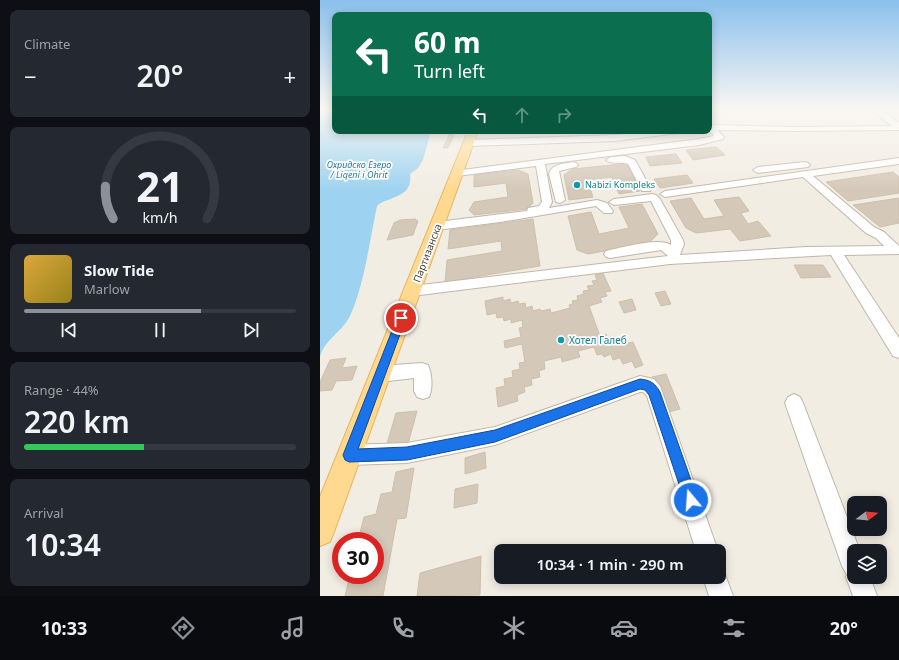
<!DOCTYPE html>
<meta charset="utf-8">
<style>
body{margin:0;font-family:"Noto Sans",sans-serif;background:#242831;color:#f1f3f6;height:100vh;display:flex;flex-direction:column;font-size:15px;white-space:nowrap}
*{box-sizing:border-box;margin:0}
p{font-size:13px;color:#9ea1a6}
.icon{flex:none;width:22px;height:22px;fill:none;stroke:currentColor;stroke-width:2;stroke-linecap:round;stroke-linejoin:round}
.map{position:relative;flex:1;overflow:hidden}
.details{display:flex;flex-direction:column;gap:10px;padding:10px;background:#0d0f14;width:320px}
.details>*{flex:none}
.guide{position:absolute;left:12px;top:12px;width:380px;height:122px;border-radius:8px;box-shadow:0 2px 10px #0003;background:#0b6e4f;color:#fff;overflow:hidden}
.needle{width:26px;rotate:74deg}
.fabs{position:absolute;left:527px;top:496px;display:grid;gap:8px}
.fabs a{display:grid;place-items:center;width:40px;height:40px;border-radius:8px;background:#171b24;box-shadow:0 2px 10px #0003;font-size:20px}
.speed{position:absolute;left:12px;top:532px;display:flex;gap:8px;font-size:20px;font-weight:700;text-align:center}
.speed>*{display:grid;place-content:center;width:52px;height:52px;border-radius:50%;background:#171b24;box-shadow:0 2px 10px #0003;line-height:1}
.speed .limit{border:6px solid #d22;background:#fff;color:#111}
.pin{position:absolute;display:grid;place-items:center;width:34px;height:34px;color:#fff;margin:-17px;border:2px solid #fff;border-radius:50%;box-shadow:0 1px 4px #0007}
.me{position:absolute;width:44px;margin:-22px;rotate:342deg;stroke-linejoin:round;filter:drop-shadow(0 0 3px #0008)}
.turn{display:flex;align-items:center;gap:14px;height:84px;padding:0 16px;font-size:18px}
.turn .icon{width:52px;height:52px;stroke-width:2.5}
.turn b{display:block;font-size:28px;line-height:34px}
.lanes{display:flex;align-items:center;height:38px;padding:0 16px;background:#0003;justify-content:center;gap:20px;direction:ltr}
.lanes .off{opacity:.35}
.big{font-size:30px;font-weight:600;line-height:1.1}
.details .widget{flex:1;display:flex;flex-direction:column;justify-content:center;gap:6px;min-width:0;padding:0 14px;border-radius:8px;background:#242831}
.details .dial{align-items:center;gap:0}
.dial svg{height:104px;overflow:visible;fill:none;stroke:#363941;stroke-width:7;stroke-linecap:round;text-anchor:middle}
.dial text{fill:#f1f3f6;stroke:none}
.song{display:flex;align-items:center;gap:12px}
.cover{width:48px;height:48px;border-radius:6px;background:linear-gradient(135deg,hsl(40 70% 55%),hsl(50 70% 35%))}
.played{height:4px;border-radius:2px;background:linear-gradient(90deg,#8c9099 65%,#363941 65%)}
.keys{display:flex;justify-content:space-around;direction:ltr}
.heat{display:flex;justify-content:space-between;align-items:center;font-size:22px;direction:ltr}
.charge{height:6px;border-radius:3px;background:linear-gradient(90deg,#34c759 44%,#363941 0)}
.trip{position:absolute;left:174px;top:544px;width:232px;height:40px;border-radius:8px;background:#171b24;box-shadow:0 2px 10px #0003;font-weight:600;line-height:40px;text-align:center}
.dock{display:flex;height:64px;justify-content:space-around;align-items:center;background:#090b0e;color:#9ea1a6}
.dock .icon{width:28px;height:28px}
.dock .active{color:#8c9099}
.dock b{font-size:18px;color:#f1f3f6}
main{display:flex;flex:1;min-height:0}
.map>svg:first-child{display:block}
</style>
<main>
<section class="details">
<div class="widget"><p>Climate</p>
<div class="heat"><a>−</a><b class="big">20°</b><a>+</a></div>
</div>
<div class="widget dial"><svg viewBox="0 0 100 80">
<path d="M14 69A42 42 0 1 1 86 69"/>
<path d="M14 69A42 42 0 0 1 8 44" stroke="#8c9099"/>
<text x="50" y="56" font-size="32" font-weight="700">21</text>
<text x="50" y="72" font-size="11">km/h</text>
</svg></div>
<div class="widget">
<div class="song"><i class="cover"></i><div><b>Slow Tide</b><p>Marlow</p></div></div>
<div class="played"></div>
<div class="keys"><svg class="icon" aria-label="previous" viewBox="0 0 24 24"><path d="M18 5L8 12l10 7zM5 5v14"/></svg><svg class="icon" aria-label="pause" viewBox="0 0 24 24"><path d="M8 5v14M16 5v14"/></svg><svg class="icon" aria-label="next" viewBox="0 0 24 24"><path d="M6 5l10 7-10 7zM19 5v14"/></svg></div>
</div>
<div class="widget"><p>Range · 44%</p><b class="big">220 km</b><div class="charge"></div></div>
<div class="widget"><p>Arrival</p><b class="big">10:34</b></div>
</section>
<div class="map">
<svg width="579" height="596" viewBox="0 0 579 596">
<rect width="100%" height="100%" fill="#f2ede3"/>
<path fill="#9dd3f1" d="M0,108H15V131H111L103,160L98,168L90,174C93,196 73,196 59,204L57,206C50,239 44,286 30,316C22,332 4,340 0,357Z"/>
<g fill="#d4c8b9" stroke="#cfbfac">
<path d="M131,131H136L128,148H123Z"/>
<path d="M396,147L405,155L373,160L366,150Z"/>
<path d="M356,154L362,163L330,166L326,157Z"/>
<path d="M301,164L309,166L320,191L299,194L292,177L267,180L273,197L249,200L244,175L253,169Z"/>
<path d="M198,170L208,174L213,203L207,209L154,215L149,210L154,202L188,197L186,183L154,187V175Z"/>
<path d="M573,172L579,177V193L528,201L506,182Z"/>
<path d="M367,175L373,183L340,188L334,179Z"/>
<path d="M419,197L429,211L421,213L428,224L438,221L451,236L420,241L410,229L376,233L366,228L350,201L371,198L384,219L404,216L394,200Z"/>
<path d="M579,198V223L560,227L533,205Z"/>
<path d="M322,204L338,234L329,243L268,254L257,250L248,216L271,212L279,234L309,228L299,207Z"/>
<path d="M95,219L98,221L93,235L67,240L74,223L80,220Z"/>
<path d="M213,219L220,266L125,282L127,260L182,251L181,241L128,249L130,230Z"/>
<path d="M474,265H503L511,277L481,278Z"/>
<path d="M283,273L291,291L285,292L287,296L280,298L282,302L269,306L280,336L286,334L288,338L294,336L296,342L303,340L304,344L313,342L323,365L315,368L312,361L303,364L300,358L293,360L291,354L284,357L282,354L277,355L274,347L258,351L260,357L242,362L241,357L224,361L225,369L219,371L220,377L211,379L212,385L204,387L205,392L197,395L198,401L178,407L176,388L185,386L184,379L193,377L192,371L200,369L199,363L205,362L202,344L185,348L184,341L201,337L199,328L203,327L202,320L191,323V319L184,321L183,317L177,318L176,313L167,315L165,301L183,297V301L190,299L191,303L198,301L199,304L205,303L206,308L212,306L213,311L220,309L221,311L230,309L231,313L250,308L249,305L253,304L252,301L258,300L257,296L264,294L263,291L269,290L267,286L274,285L272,281L277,280L275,275Z"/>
<path d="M345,291L351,304L341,306L335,293Z"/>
<path d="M312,299L316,310L304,313L299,302Z"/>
<path d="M26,358L22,368L37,366L32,380L16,381L12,390L0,391V382L10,360Z"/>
<path d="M346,374L360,409L345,413L332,377Z"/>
<path d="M97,411L88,444L66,447L76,413Z"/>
<path d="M165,452L166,468L145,474V458Z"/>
<path d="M94,468L86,518L77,519L63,596H25L30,575H55V541H38L44,517L56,514L61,494L72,492L76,472Z"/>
<path d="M158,484L157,503L134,508L135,489Z"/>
<path d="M161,556L160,595L97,596L100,573Z"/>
</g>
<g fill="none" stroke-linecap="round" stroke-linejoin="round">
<g stroke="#c0b7a9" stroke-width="2">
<g id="minor">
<path d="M550,108H559L579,123V130L474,131L397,130L404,137L403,139L379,145L225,164L232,202L229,208L277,200L287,203L293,211L292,213H284L276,206L180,222L117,230L113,229L111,226L113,223L117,222L207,211L208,208L219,206L222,202L216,166L137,176L134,175L132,173L134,171L379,139L394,136L389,131L390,125L474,127L572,126Z"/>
<path d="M336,131H363L359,133L295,141L149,146L145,143L149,140L295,135Z"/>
<path d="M305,156L315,160L331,189L330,191H322L308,164C301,161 292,165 286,160L291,157Z"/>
<path d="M579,158V164L493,176L554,227L564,232L579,246V254L524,255L579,338V358L573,356L511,255L350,264L92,296L87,295L85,291L87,287L92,286L348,256L341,250L290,258L286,257L284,254L286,251L290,250C304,247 340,237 351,245V240L331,201L294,205L289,202L294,199L332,194L336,195L340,199L363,240L364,244L360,255L486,247L564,246L556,238L546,233L483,177L345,197L340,194L345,191Z"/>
<path d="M253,162L256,163L258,165L256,167L239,171L245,200L240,203L236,202L229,174C232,163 244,164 253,162Z"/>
<path d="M485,162L488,163L490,165L488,167L438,173L433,170L438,167Z"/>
<path d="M102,363L108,365C112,374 113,388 109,397L103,399L97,397L94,391V378L60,382L54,379L52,374L54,369L60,366Z"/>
<path d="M320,376L334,379L340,386L398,551H376L327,396L323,392H320L175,445L87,463L29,465L22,462L19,455L22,448L29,445L87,443L175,427Z"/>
<path d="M474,394L480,397L483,403L540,551H534V577H550L557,596H533L526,577L527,575L522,566L465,403L468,397Z"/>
<path d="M399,567L403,569L413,596H389L383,577H399Z"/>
</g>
</g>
<g stroke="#e5b55e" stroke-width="2">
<path id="major" d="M148,131H158L14,532L10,542L0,546V497Z"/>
</g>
<use href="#minor" fill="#fff" fill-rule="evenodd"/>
<use href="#major" fill="#ffd98f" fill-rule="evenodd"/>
</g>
<linearGradient id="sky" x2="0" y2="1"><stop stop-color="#8ac0ec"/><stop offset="0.57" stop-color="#f9f7f2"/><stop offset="1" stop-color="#f9f7f2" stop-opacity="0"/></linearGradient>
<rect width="579" height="191" fill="url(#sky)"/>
<path fill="#1a73e8" stroke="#114b97" d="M81,315L85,316L86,318L38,449L87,447L175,430L320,379C330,380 335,383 340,392L378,500L376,505L371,507L366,505L329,395L325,390L320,389L175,442L87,460L29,462L25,460L23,455L77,318L78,316Z"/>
<g fill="#0f9aa8" stroke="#fff" stroke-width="1.5">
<circle cx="257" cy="185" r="4"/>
<circle cx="241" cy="340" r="4"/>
</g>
<g text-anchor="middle" stroke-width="3.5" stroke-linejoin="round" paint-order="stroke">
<g font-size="9" font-style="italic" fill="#2a7aa9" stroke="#fff">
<text x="39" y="168">Охридско Езеро<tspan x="39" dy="10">/ Liqeni i Ohrit</tspan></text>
</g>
<g font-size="9" fill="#0d838f" stroke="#fff" text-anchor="start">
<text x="265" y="188">Nabizi Kompleks</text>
</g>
<g font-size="10" fill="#443d33" stroke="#fff">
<text transform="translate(107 253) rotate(-69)" y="4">Партизанска</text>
</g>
<g font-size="10" fill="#0d838f" stroke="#fff" text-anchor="start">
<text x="249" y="344">Хотел Галеб</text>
</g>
</g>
</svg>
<div class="fabs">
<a><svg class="needle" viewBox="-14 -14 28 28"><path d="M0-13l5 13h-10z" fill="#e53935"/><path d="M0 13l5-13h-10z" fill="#9ea1a6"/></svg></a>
<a><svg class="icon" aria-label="layers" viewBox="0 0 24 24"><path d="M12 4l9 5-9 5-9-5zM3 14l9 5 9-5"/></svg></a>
</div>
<div class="speed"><div class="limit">30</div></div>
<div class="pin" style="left:81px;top:318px;background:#d93025"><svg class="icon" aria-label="arrive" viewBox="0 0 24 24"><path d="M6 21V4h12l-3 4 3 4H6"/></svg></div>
<svg class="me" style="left:371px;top:500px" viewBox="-20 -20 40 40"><circle r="17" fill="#1a73e8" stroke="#fff" stroke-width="3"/><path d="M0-11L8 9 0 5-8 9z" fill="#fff"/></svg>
<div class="trip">10:34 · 1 min · 290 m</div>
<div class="guide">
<div class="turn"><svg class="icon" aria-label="left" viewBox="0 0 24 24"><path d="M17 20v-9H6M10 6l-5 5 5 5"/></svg><div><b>60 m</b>Turn left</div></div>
<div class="lanes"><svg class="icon" aria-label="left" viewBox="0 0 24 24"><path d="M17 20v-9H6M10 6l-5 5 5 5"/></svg><svg class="icon off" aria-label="ahead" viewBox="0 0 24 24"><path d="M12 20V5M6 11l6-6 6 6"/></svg><svg class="icon off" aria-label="right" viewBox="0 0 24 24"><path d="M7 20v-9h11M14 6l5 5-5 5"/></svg></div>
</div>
</div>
</main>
<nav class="dock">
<b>10:33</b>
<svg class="icon active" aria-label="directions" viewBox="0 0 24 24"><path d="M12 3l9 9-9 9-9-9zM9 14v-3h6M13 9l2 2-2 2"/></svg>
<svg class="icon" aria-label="music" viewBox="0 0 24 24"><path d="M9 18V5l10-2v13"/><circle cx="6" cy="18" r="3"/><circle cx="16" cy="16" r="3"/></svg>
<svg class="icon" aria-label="phone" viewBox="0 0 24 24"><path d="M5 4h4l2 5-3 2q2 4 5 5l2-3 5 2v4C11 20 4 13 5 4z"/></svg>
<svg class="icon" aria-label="climate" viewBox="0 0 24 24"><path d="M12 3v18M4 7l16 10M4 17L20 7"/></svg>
<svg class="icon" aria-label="car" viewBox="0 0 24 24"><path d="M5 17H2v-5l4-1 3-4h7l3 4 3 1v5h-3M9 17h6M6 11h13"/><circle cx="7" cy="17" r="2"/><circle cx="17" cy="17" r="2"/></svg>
<svg class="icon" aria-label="filters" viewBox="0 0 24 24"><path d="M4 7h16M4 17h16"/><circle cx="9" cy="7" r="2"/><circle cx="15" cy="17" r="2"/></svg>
<b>20°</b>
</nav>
